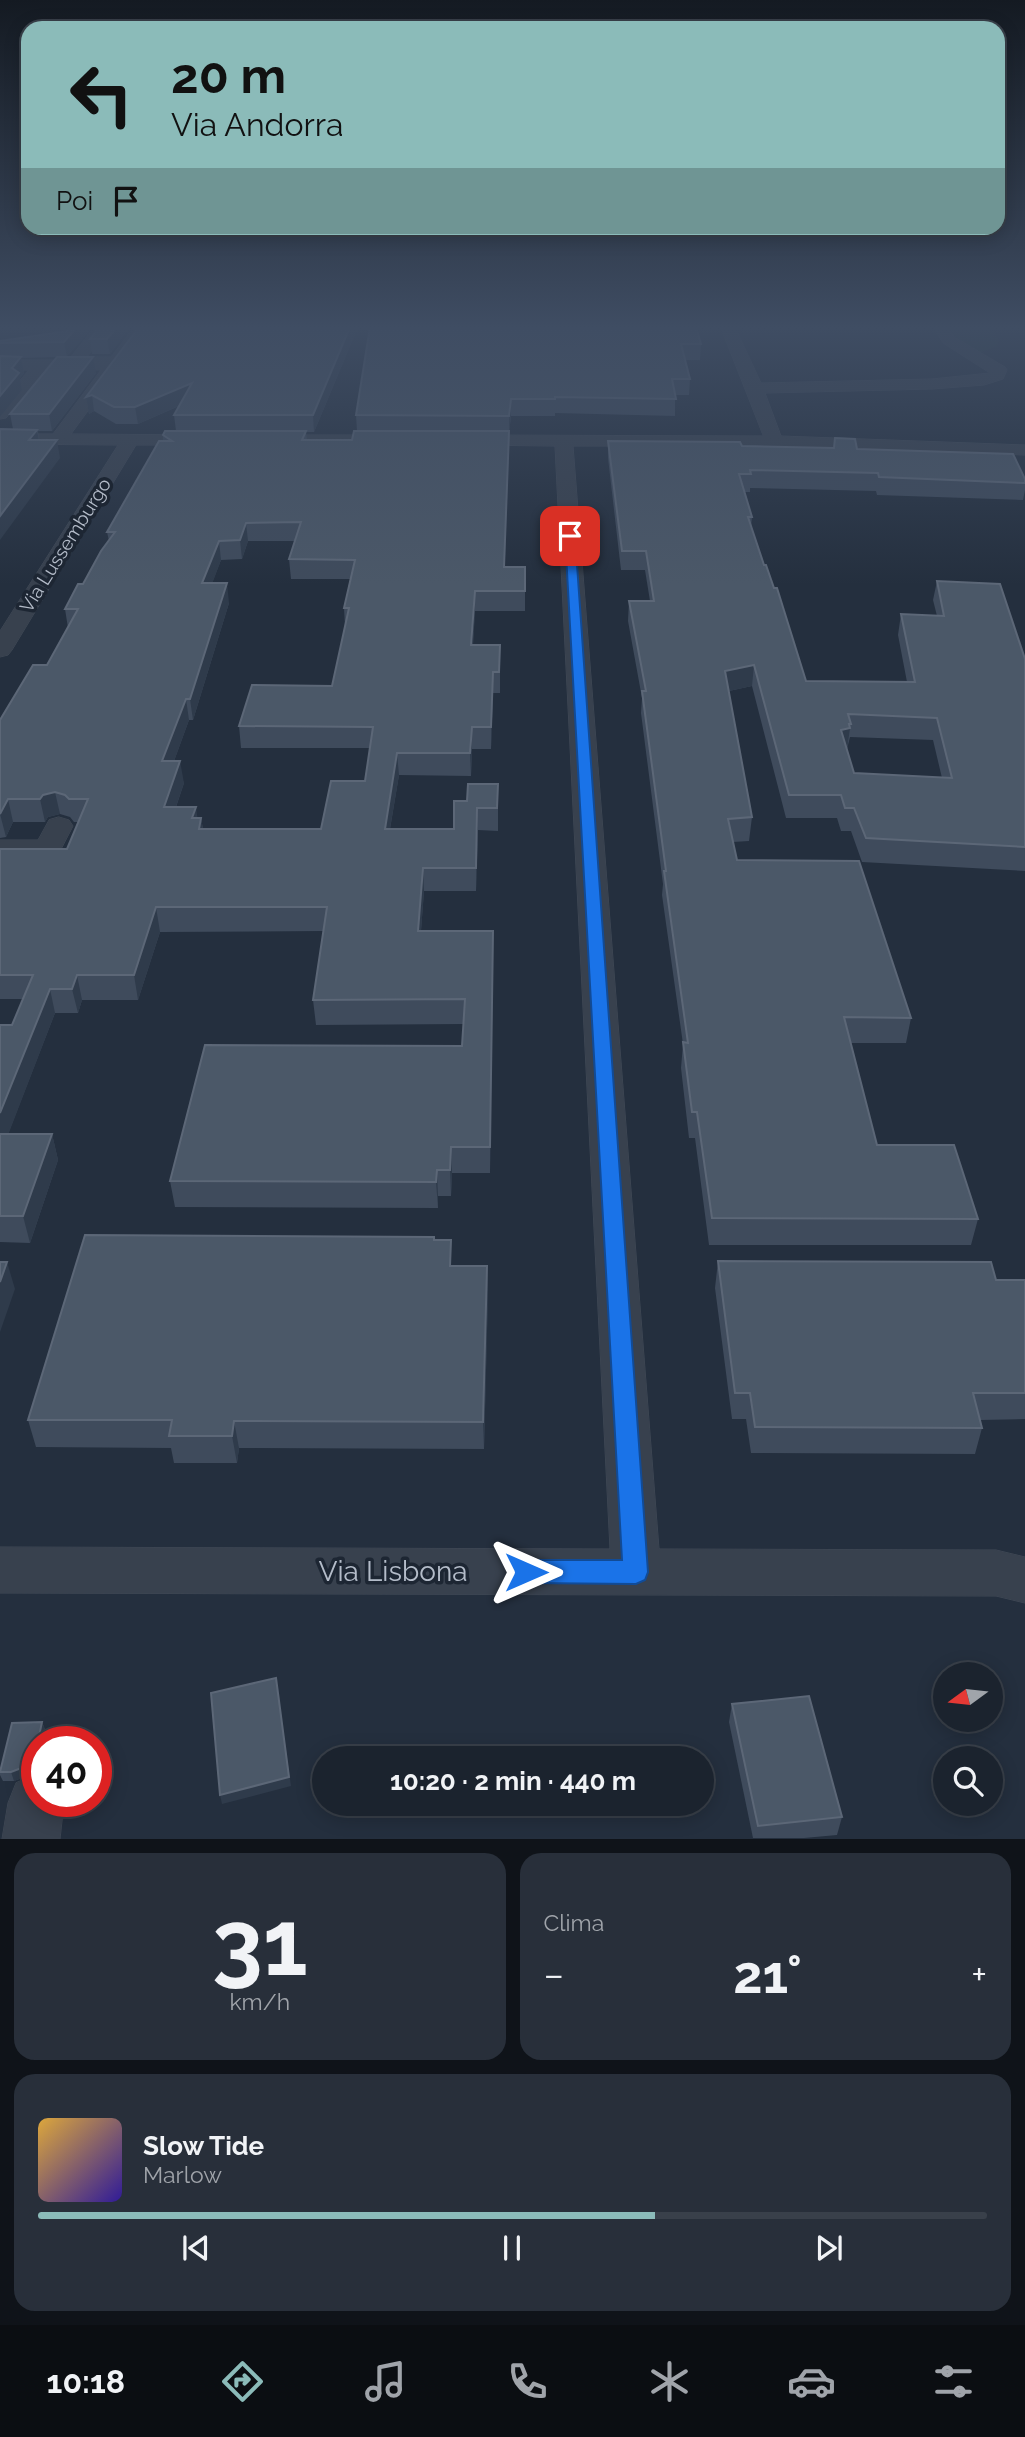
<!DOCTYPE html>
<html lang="it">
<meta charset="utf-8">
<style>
body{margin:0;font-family:Raleway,sans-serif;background:#282f3a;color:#f1f3f6;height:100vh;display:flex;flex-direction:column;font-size:26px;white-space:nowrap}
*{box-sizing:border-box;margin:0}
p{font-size:23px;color:#a0a4aa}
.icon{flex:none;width:38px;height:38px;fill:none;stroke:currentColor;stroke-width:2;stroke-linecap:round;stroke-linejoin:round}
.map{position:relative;height:1839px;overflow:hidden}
.sheet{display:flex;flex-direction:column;gap:14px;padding:14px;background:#0f1319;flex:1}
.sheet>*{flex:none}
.banner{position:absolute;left:21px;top:21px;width:984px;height:214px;border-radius:21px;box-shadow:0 4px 18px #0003,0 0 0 2px #39404a;background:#8bbbb9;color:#111;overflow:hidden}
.needle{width:46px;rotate:255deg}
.controls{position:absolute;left:933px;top:1662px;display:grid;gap:14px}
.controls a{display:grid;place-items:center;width:70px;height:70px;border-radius:50%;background:#1b232e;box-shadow:0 4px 18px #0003,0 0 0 2px #39404a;font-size:35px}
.speed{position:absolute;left:21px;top:1726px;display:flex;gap:14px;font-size:35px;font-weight:700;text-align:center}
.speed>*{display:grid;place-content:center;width:91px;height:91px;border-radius:50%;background:#1b232e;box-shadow:0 4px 18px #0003,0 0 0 2px #39404a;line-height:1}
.speed .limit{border:10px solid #d22;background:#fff;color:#111}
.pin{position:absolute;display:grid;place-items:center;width:60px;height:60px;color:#fff;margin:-30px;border-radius:14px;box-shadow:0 4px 10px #0006}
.me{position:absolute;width:77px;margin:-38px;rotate:90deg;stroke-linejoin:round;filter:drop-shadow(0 0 5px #0008)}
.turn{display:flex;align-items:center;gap:24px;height:147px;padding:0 35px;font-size:32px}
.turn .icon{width:91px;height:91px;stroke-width:2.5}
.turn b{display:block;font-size:49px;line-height:60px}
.then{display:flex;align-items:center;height:66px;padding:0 35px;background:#0003;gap:14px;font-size:26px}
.big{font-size:52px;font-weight:700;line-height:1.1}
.sheet .widget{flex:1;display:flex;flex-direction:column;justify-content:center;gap:10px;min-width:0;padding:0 24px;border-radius:21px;background:#282f3a}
.sheet .dial{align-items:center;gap:0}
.dial b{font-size:91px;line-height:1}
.song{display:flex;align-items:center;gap:21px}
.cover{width:84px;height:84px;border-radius:10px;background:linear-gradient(135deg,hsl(40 70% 55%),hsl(250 70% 35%))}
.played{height:7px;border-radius:4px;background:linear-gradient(90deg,#8bbbb9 65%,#39404a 65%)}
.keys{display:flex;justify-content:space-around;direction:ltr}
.heat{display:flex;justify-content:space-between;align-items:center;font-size:38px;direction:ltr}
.sheet .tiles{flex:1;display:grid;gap:14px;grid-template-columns:1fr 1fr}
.widget:last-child{grid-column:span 2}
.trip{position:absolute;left:312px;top:1746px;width:402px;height:70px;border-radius:35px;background:#1b232e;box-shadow:0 4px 18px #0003,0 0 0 2px #39404a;font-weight:700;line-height:70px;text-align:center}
.menu{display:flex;height:112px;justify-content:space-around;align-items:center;background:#0b0e12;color:#a0a4aa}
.menu .icon{width:49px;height:49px}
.menu .active{color:#8bbbb9}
.menu b{font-size:32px;color:#f1f3f6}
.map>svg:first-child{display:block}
</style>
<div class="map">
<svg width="1025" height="1839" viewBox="0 0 1025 1839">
<rect width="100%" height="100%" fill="#242f3e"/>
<path fill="#263c3f" d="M944,327H991L999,341L996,347L978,353L954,339Z"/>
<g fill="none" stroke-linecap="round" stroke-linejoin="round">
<g stroke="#414a57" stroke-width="1">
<g id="minor">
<path d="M95,327H110L87,357H111L134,327H149L71,434L205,435L214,440L205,445H136L12,650L8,655L0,657V631L118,445L0,444V434H53L101,370L48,368L6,418L0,419V403L29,370H0V360H68Z"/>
<path d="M721,327H735L761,383L932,379L990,373L943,343L933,327H948L954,337L1005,367L1007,370L1003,379L984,385L932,389L765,393L781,436L1025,445V455L774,446H573L659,1549L996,1550L1025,1557V1603L996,1596L0,1593V1547L610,1549L555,446L467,445L458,440L467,435L763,436Z"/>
<path d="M264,435H366L375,440L366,445L258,444L255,440L258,436Z"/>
<path d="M59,817L69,820L73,826L58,855L48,858H0V840H38L49,820Z"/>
<path d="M36,1775L37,1801H63L64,1803L60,1839H2L8,1803L16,1783Z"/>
</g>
</g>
<use href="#minor" fill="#38414e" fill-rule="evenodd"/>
</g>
<g fill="#3f4b5c" fill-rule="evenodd">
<path d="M99,327H130L110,354H92L90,339Z"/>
<path d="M139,327H358L314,432H306L307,440H352L357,431L356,415L370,327L701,344L700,360H685L690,379L689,395H675V416L555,413V416H511L509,433L504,567H525V611H475L473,645H500V693H493L491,749H472L471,776L399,775L390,829H454V801L498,806V831L478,830L476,891H424L421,931L493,955L490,1173H452L451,1196H438V1208L175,1207L170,1181L462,1046L464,1024L316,1025L313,1000L323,931L160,932L138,1000H82L78,1013H55L8,1134H52L58,1160L30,1243L0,1242V1025H12L23,999H0V849H67L78,822H74L70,817L60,814L48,817L45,822H13L6,837L0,838V720L47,665L68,628L65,609L83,584L109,541L107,532L163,441V435L176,431L174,415L179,406L138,424H116L94,411L89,414L86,397ZM248,541H295L289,559L291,579H350L344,608L345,626L332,686L239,726L241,748H370L365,781L321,829H203L201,818H197L176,807L184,783L174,761L189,720H193L229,603L212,583L221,560L242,559Z"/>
<path d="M68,331L67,357L96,373L52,431H38L39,440L60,458L13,429L10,414L56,357L21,358L24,373L20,378L22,390L0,417V341Z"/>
<path d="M608,441L857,449L1025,479V490L1023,500L877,495L876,491L750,488V492H745L752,517L751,527L806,681L907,682L898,635L901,614L937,616L933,600L937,581L1025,659V871L862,862L851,831H841L837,818H786L752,686L729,691L752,817L749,841L733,842L737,860L911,1018L906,1043H850L877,1145L978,1219L971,1245H709L695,1138H689L681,1068L683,1044L662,895L663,884L641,713L642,698L628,621L629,601H650L645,570H621L608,458ZM850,737L933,740L942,778L854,773L847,749Z"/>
<path d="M434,1240L451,1266H487L488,1293L484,1449L239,1448L237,1463H174L171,1448L36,1447L28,1420Z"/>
<path d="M718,1261L996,1280H1025V1419L980,1420L982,1428L975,1454L751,1453L746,1419H732L715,1288Z"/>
<path d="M732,1704L842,1817L837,1835L804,1838H753L729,1722Z"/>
<path d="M42,1722L46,1732L43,1741H37L36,1773L14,1781H3L0,1775V1769Z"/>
</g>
<g fill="#2f3b4b">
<path d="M77,327H93L67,357L64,342Z"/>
<path d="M117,327H130L110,354L107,339Z"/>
<path d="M350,327H358L314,432L313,415Z"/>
<path d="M21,357L24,373L20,378L22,390L0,417V396L12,368Z"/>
<path d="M93,357L96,373L52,431L49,414Z"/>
<path d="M192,383L194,399L138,424L135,407Z"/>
<path d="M92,395L94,411L89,414L86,397Z"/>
<path d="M511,399V416L509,433V416Z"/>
<path d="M37,430L40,447L29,440Z"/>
<path d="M509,431V448L504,586V567Z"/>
<path d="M57,440L60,458L0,540V516Z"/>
<path d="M246,523L248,541L242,559L240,540Z"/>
<path d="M219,541L221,560L205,603L202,583Z"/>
<path d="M227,583L229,603L193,720L190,699Z"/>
<path d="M475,591V611L471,666V645Z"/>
<path d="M754,665L752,686L724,692L725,671Z"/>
<path d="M493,672V693L491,749V727Z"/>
<path d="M186,699L189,720L166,783L162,761Z"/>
<path d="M472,727V749L471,776L470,753Z"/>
<path d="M850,728L847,750L841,730Z"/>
<path d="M397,753L399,775L386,852L385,829Z"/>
<path d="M180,761L184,783L168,830L164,807Z"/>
<path d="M55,792L60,814L48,817L45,822L40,799L43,795Z"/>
<path d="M8,799L13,822L6,837L0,814Z"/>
<path d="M196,807L199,829L201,818L205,841L192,818Z"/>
<path d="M477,808L478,830L476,891V868Z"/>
<path d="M423,868L424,891L419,956L418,931Z"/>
<path d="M156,907L160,932L138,1000L134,975Z"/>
<path d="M493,931V955L490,1173V1147Z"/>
<path d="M77,975L82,1000L78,1013L72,989Z"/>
<path d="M50,989L55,1013L0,1156V1113Z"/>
<path d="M52,1134L58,1160L30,1243L23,1216Z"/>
<path d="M451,1147L452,1173L451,1196L450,1170Z"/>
<path d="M437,1170L438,1196V1208L436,1182Z"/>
<path d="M7,1262L15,1289L0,1332V1282Z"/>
<path d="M487,1266L488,1293L484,1449L483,1422Z"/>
<path d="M234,1421L239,1448L237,1463L232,1436Z"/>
<path d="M276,1678L291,1786L222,1804L220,1795Z"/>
<path d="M42,1722L46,1732L43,1741H38Z"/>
<path d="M37,1745V1768L36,1773L14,1781L11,1772Z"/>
</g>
<g fill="#4b5868" stroke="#5c6777" stroke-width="2" fill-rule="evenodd">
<path d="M68,327H77L64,342L0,343V341L68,331Z"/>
<path d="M99,327H117L107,339H90Z"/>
<path d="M139,327H350L313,415H174L192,383L135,407H114L92,395L86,397Z"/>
<path d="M370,327H696L701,344H681L690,379H672L676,399L555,397V399H511L509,416L356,415Z"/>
<path d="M0,356L21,357L12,368L19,373L0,396Z"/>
<path d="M57,357H93L49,414H10Z"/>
<path d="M0,429L37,430L29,440H57L0,516Z"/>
<path d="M165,431H306L302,440H352L354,431H509L504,567H525V591H475L471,645H500L499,672H493L491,727H472L470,753H397L385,829H454V801H467L468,784H498L497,808H477L476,868H423L418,931H493L490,1147H451L450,1170H437L436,1182L170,1181L205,1045L462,1046L465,999L313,1000L327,907H156L134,975H77L72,989H50L0,1113V1025H12L33,975H0V849H67L88,799H69L65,795L55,792L43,795L40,799H8L0,814V720L33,665H47L78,609H65L78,584H83L101,551L115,532H107L159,441H172L163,435ZM301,522L289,559L355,560L344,608H349L332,686L252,685L239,726L373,727L365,781H331L321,829H199L201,818H192L196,807H164L180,761H162L186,699H190L227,583H202L219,541L240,540L246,523Z"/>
<path d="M835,438L855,439L857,449L1013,454L1025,479V483L879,477L878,473L750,470L751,474H739L752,517H748L764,565H766L774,588H777L806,681L915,682L901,614L944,616L937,581L1000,584L1025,659V847L866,838L854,808H845L841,795H789L754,665L725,671L752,817L728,819L737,860L859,861L911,1018L844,1017L877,1145H954L978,1219L712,1218L697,1112H692L683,1042L688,1043L664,871H666L642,691H646L629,601H654L646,551H622L608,441L740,442L742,446L834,448ZM848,714L937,718L952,778L854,773L841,730L850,728L849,724H851Z"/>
<path d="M0,1134H52L23,1216H0Z"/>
<path d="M85,1235L434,1237V1240H451L450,1266H487L483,1422L234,1421L232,1436H169L172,1420H28Z"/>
<path d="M718,1261L991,1262L996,1280H1025V1393H973L982,1428L755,1427L750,1393H735Z"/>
<path d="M0,1262H7L0,1282Z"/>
<path d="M276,1678L289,1777L220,1795L211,1693Z"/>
<path d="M809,1696L842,1817L758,1826L732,1704Z"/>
<path d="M42,1722L38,1741H37L32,1764L11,1772H0L12,1723Z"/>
</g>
<linearGradient id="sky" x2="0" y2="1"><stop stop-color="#141a22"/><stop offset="0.56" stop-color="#3f4d63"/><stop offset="1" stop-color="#3f4d63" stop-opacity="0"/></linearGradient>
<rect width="1025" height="585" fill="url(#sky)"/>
<path fill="#1a73e8" stroke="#114b97" stroke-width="2" d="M570,532L575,536L648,1572L645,1580L636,1584L526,1583L517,1580L514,1572L517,1563L526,1560H622L565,536Z"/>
<g text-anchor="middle" stroke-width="7" stroke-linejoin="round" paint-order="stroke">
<g font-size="19" fill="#b4bcc9" stroke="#1d2633">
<text transform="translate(65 545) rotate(-58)" y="7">Via Lussemburgo</text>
</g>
<g font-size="28" fill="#b4bcc9" stroke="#1d2633">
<text x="393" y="1581">Via Lisbona</text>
</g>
</g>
</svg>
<div class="controls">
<a><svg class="needle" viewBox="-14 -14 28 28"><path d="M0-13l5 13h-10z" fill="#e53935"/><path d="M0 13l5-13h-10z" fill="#a0a4aa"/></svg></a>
<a><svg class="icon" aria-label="search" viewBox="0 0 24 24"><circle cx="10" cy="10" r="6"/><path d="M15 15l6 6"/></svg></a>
</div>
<div class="speed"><div class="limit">40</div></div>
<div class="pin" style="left:570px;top:536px;background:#d93025"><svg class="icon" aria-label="arrive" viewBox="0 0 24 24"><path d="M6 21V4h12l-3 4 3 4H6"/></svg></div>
<svg class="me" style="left:526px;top:1572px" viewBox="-20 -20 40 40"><path d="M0-17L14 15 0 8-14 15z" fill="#1a73e8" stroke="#fff" stroke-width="4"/></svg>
<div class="trip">10:20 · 2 min · 440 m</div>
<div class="banner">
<div class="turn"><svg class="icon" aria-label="left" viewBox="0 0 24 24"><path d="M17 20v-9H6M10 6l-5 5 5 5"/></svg><div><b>20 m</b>Via Andorra</div></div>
<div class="then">Poi<svg class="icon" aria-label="arrive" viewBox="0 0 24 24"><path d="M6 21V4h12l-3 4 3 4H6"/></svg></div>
</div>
</div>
<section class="sheet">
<div class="tiles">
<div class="widget dial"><b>31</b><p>km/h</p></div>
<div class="widget"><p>Clima</p>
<div class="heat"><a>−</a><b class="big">21°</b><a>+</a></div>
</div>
<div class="widget">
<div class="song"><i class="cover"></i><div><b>Slow Tide</b><p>Marlow</p></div></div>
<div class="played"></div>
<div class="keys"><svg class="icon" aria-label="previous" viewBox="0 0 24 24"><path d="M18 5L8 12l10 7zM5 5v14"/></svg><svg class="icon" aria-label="pause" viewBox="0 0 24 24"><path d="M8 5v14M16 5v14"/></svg><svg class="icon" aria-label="next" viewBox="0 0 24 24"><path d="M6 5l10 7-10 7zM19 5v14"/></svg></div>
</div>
</div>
</section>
<nav class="menu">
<b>10:18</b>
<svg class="icon active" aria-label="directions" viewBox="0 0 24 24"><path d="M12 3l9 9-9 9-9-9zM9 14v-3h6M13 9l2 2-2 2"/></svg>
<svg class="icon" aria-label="music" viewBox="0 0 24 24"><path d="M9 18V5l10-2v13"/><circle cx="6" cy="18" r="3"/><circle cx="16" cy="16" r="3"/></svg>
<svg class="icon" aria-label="phone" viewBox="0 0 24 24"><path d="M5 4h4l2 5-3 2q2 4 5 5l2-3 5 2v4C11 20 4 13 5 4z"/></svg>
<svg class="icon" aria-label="climate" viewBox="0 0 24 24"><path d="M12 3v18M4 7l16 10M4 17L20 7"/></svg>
<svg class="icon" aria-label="car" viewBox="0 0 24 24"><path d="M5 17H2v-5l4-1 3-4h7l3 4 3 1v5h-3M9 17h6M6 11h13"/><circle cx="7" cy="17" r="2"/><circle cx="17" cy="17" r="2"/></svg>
<svg class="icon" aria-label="filters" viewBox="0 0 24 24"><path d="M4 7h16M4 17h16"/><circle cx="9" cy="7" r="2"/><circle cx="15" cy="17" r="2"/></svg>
</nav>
